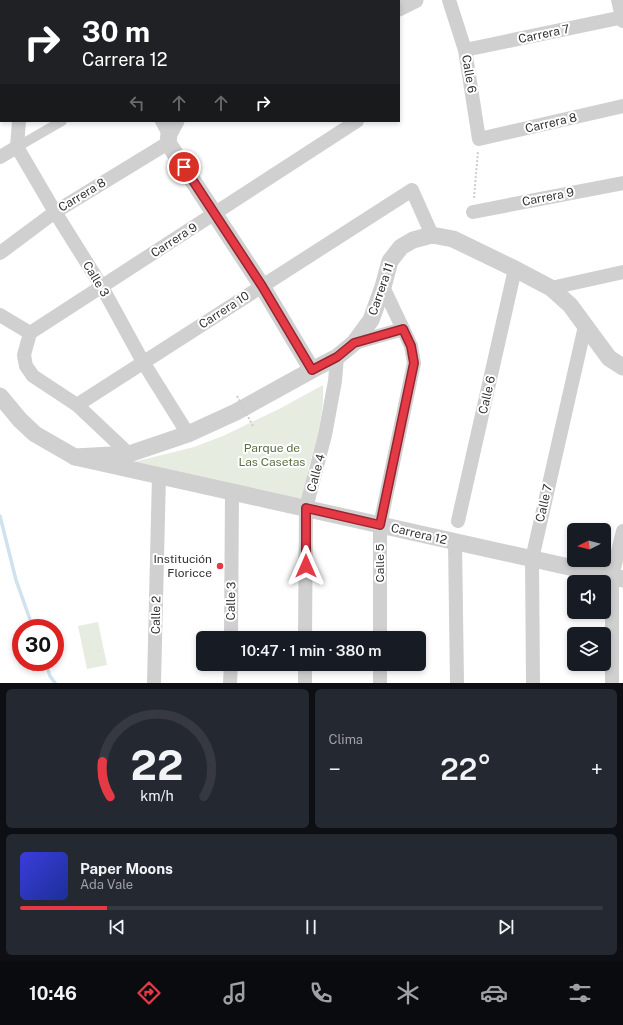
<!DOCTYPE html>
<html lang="es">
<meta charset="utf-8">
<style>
body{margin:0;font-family:"Public Sans",sans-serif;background:#242831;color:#f1f3f6;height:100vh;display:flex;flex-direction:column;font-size:15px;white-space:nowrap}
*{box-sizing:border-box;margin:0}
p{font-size:13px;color:#9ea1a6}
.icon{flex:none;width:22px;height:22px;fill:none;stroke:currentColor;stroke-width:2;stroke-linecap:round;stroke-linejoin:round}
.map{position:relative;height:683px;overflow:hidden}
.panel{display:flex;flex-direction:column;gap:6px;padding:6px;background:#0d0f14;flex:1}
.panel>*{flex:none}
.guide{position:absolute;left:0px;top:0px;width:400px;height:122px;box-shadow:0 2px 6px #0003;background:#202124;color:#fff;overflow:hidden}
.needle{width:26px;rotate:264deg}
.controls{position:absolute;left:567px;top:523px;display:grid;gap:8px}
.controls a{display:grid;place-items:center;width:44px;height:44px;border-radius:6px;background:#171b24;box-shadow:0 2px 6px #0003;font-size:20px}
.speed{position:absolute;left:12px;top:619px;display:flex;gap:8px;font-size:20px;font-weight:700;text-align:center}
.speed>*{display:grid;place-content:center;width:52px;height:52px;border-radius:50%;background:#171b24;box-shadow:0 2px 6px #0003;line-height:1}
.speed .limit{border:6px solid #d22;background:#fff;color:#111}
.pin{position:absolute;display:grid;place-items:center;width:34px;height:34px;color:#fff;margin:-17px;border:2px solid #fff;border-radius:50%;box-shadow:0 1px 4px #0007}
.me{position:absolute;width:44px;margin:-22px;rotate:0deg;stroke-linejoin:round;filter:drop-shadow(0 0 3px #0008)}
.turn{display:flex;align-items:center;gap:14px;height:84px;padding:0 16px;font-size:18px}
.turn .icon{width:52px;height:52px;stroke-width:2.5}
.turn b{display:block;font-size:28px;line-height:34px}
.lanes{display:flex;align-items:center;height:38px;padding:0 16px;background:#0003;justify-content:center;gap:20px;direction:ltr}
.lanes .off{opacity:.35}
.big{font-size:30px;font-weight:600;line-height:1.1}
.panel .card{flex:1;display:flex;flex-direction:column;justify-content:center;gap:6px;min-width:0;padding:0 14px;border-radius:6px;background:#242831}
.panel .dial{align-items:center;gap:0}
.dial svg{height:104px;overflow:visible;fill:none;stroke:#363941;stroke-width:7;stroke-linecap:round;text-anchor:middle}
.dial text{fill:#f1f3f6;stroke:none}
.song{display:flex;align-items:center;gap:12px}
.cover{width:48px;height:48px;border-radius:6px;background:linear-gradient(135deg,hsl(240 70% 55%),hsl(230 70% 35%))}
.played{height:4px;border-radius:2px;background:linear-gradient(90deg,#e63946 15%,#363941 15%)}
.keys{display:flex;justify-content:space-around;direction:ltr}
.heat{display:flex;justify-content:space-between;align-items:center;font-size:22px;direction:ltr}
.panel .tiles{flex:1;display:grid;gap:6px;grid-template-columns:1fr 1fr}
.card:last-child{grid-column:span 2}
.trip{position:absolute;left:196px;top:631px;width:230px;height:40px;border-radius:6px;background:#171b24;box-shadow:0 2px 6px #0003;font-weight:600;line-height:40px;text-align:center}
.menu{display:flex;height:64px;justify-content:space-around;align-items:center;background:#090b0e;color:#9ea1a6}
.menu .icon{width:28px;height:28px}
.menu .current{color:#e63946}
.menu b{font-size:18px;color:#f1f3f6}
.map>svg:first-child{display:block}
</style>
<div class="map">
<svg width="623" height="683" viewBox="0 0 623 683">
<rect width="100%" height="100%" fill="#fff"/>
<g fill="#e6ecdf">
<path d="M323,385V403L318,435L308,469L306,489L304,499L255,492L122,465L194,447L223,436L279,409Z"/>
<path d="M98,622L107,665L87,669L78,626Z"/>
</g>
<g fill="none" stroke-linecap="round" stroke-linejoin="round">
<g stroke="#cfe2ee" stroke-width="3.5">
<path d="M0,516L16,580L33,628"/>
<path d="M45,662L50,676L55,683"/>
</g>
<g stroke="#cdcdcd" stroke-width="2" stroke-dasharray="2 2" stroke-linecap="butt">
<path d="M343,0V1"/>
<path d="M474,198L478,151"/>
</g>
<path stroke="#d0d0d0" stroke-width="10" d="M17,147L62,121"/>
<g stroke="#d0d0d0" stroke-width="14">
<path d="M0,0H3"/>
<path d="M128,0V1"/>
<path d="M449,0L465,50L479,139L623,106"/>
<path d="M618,0L623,21"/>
<path d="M28,1V0"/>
<path d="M465,50L623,17"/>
<path d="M19,121L17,147L55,212L102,287L143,362L188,434"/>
<path d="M162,121L169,134"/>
<path d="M0,157L17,147"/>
<path d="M473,212L623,183"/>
<path d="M0,253L55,212L168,143"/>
<path d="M383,287L403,329"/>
<path d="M551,288L623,272"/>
<path d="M0,315L30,333"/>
<path d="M30,333L357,121"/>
<path d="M30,333L24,355L26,366L33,376L77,405L129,454"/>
<path d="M354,343L403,329L411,346L414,363L380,525V638"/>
<path d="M77,405L412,190L432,235"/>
<path d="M458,521L515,269"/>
<path d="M455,542L457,683"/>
<path d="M231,638L232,492"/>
<path d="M305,638L306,508L325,435L335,381L337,357"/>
<path d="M380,664V683"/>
<path d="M154,683L159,475"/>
<path d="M230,683L231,664"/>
<path d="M305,683V664"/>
<path d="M533,683L532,559L585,326"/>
<path d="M612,683V577L623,531"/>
</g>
<g stroke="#d0d0d0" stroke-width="17">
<path d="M399,8L415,0"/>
<path d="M176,121L169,134L168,143L262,286L312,370"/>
<path d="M0,396L20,420L35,434L75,457L623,579"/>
<path d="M75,457L129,454L188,434L236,412L312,370L337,357L354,343L371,320L383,287L390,261L401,247L413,240L432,235L453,239L515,269L551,288L570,305L609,358L623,367"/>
</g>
<path stroke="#cdcdcd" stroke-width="2" stroke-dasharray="2 2" stroke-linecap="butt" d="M237,396L253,426"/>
</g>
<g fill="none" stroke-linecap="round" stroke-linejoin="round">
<g stroke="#96252e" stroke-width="10">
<path id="route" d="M184,167L262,286L312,370L337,357L354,343L403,329L411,346L414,363L380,525L306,508V566"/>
</g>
<use href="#route" stroke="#e63946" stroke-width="7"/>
</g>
<circle fill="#e63946" stroke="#fff" stroke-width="1.5" cx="220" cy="566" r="4"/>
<g text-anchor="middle" stroke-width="4" stroke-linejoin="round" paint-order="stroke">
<g font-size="12" fill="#333" stroke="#fff">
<text transform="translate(544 34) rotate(-12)" y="4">Carrera 7</text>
<text transform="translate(469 74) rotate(81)" y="4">Calle 6</text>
<text transform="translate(551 123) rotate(-13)" y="4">Carrera 8</text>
<text transform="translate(82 195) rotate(-31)" y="4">Carrera 8</text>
<text transform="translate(548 197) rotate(-11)" y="4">Carrera 9</text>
<text transform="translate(174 240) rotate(-33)" y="4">Carrera 9</text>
<text transform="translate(96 279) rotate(59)" y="4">Calle 3</text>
<text transform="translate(381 289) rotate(-71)" y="4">Carrera 11</text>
<text transform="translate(224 310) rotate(-33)" y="4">Carrera 10</text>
<text transform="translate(487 395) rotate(-77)" y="4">Calle 6</text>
<text transform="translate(316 473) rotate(-75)" y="4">Calle 4</text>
<text transform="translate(544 503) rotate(-77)" y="4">Calle 7</text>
<text transform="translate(419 534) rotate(13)" y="4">Carrera 12</text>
<text transform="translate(380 563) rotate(-90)" y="4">Calle 5</text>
<text transform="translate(231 601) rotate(-89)" y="4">Calle 3</text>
<text transform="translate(156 615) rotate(-89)" y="4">Calle 2</text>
</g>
<g font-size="12" fill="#56703f" stroke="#fff">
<text x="272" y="452">Parque de<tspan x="272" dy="14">Las Casetas</tspan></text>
</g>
<g font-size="12" fill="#333" stroke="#fff" text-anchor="end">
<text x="212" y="563">Institución<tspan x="212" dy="14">Floricce</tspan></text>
</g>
</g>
</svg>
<div class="controls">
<a><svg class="needle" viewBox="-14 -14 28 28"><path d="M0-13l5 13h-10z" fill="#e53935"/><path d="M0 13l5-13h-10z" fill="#9ea1a6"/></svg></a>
<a><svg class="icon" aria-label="sound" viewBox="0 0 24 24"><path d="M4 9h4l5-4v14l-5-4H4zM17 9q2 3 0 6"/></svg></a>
<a><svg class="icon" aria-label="layers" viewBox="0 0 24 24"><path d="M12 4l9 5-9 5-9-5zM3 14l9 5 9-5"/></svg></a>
</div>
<div class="speed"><div class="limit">30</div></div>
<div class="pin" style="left:184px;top:167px;background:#d93025"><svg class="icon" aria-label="arrive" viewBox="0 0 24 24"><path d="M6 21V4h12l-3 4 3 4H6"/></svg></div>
<svg class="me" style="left:306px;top:566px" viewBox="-20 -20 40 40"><path d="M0-17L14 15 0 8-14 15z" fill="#e63946" stroke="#fff" stroke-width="4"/></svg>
<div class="trip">10:47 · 1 min · 380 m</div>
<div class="guide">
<div class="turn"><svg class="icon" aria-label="right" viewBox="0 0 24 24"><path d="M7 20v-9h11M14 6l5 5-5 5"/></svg><div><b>30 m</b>Carrera 12</div></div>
<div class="lanes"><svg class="icon off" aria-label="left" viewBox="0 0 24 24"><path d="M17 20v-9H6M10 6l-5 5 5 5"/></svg><svg class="icon off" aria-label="ahead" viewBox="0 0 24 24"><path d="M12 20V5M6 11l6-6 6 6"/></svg><svg class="icon off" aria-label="ahead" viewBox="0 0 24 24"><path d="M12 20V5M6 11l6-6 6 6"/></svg><svg class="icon" aria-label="right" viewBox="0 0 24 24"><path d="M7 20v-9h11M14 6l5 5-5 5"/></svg></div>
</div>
</div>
<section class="panel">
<div class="tiles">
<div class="card dial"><svg viewBox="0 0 100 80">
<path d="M14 69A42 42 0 1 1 86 69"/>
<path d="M14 69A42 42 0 0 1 8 42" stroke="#e63946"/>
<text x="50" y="56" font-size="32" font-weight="700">22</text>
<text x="50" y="72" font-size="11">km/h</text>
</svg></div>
<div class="card"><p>Clima</p>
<div class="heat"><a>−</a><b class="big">22°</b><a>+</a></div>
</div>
<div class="card">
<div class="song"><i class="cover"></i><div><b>Paper Moons</b><p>Ada Vale</p></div></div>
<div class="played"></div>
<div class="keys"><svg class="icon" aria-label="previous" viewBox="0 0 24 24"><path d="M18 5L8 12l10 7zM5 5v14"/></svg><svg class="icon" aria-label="pause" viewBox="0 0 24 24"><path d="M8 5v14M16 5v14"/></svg><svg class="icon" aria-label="next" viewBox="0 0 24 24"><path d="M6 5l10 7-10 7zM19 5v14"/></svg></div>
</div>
</div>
</section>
<nav class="menu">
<b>10:46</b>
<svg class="icon current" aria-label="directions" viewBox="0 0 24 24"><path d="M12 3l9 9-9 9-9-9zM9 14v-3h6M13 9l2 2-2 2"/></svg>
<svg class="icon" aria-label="music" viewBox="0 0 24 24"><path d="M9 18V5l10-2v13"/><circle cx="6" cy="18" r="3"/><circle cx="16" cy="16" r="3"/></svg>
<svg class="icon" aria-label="phone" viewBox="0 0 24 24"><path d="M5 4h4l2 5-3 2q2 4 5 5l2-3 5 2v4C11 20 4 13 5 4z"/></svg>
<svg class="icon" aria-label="climate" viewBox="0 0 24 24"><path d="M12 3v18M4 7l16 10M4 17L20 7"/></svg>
<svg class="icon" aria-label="car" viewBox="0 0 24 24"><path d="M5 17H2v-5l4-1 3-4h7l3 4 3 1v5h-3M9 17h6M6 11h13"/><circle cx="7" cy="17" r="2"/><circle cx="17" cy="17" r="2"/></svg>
<svg class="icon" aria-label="filters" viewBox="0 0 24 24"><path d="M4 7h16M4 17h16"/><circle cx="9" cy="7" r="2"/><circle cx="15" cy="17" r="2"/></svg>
</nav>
